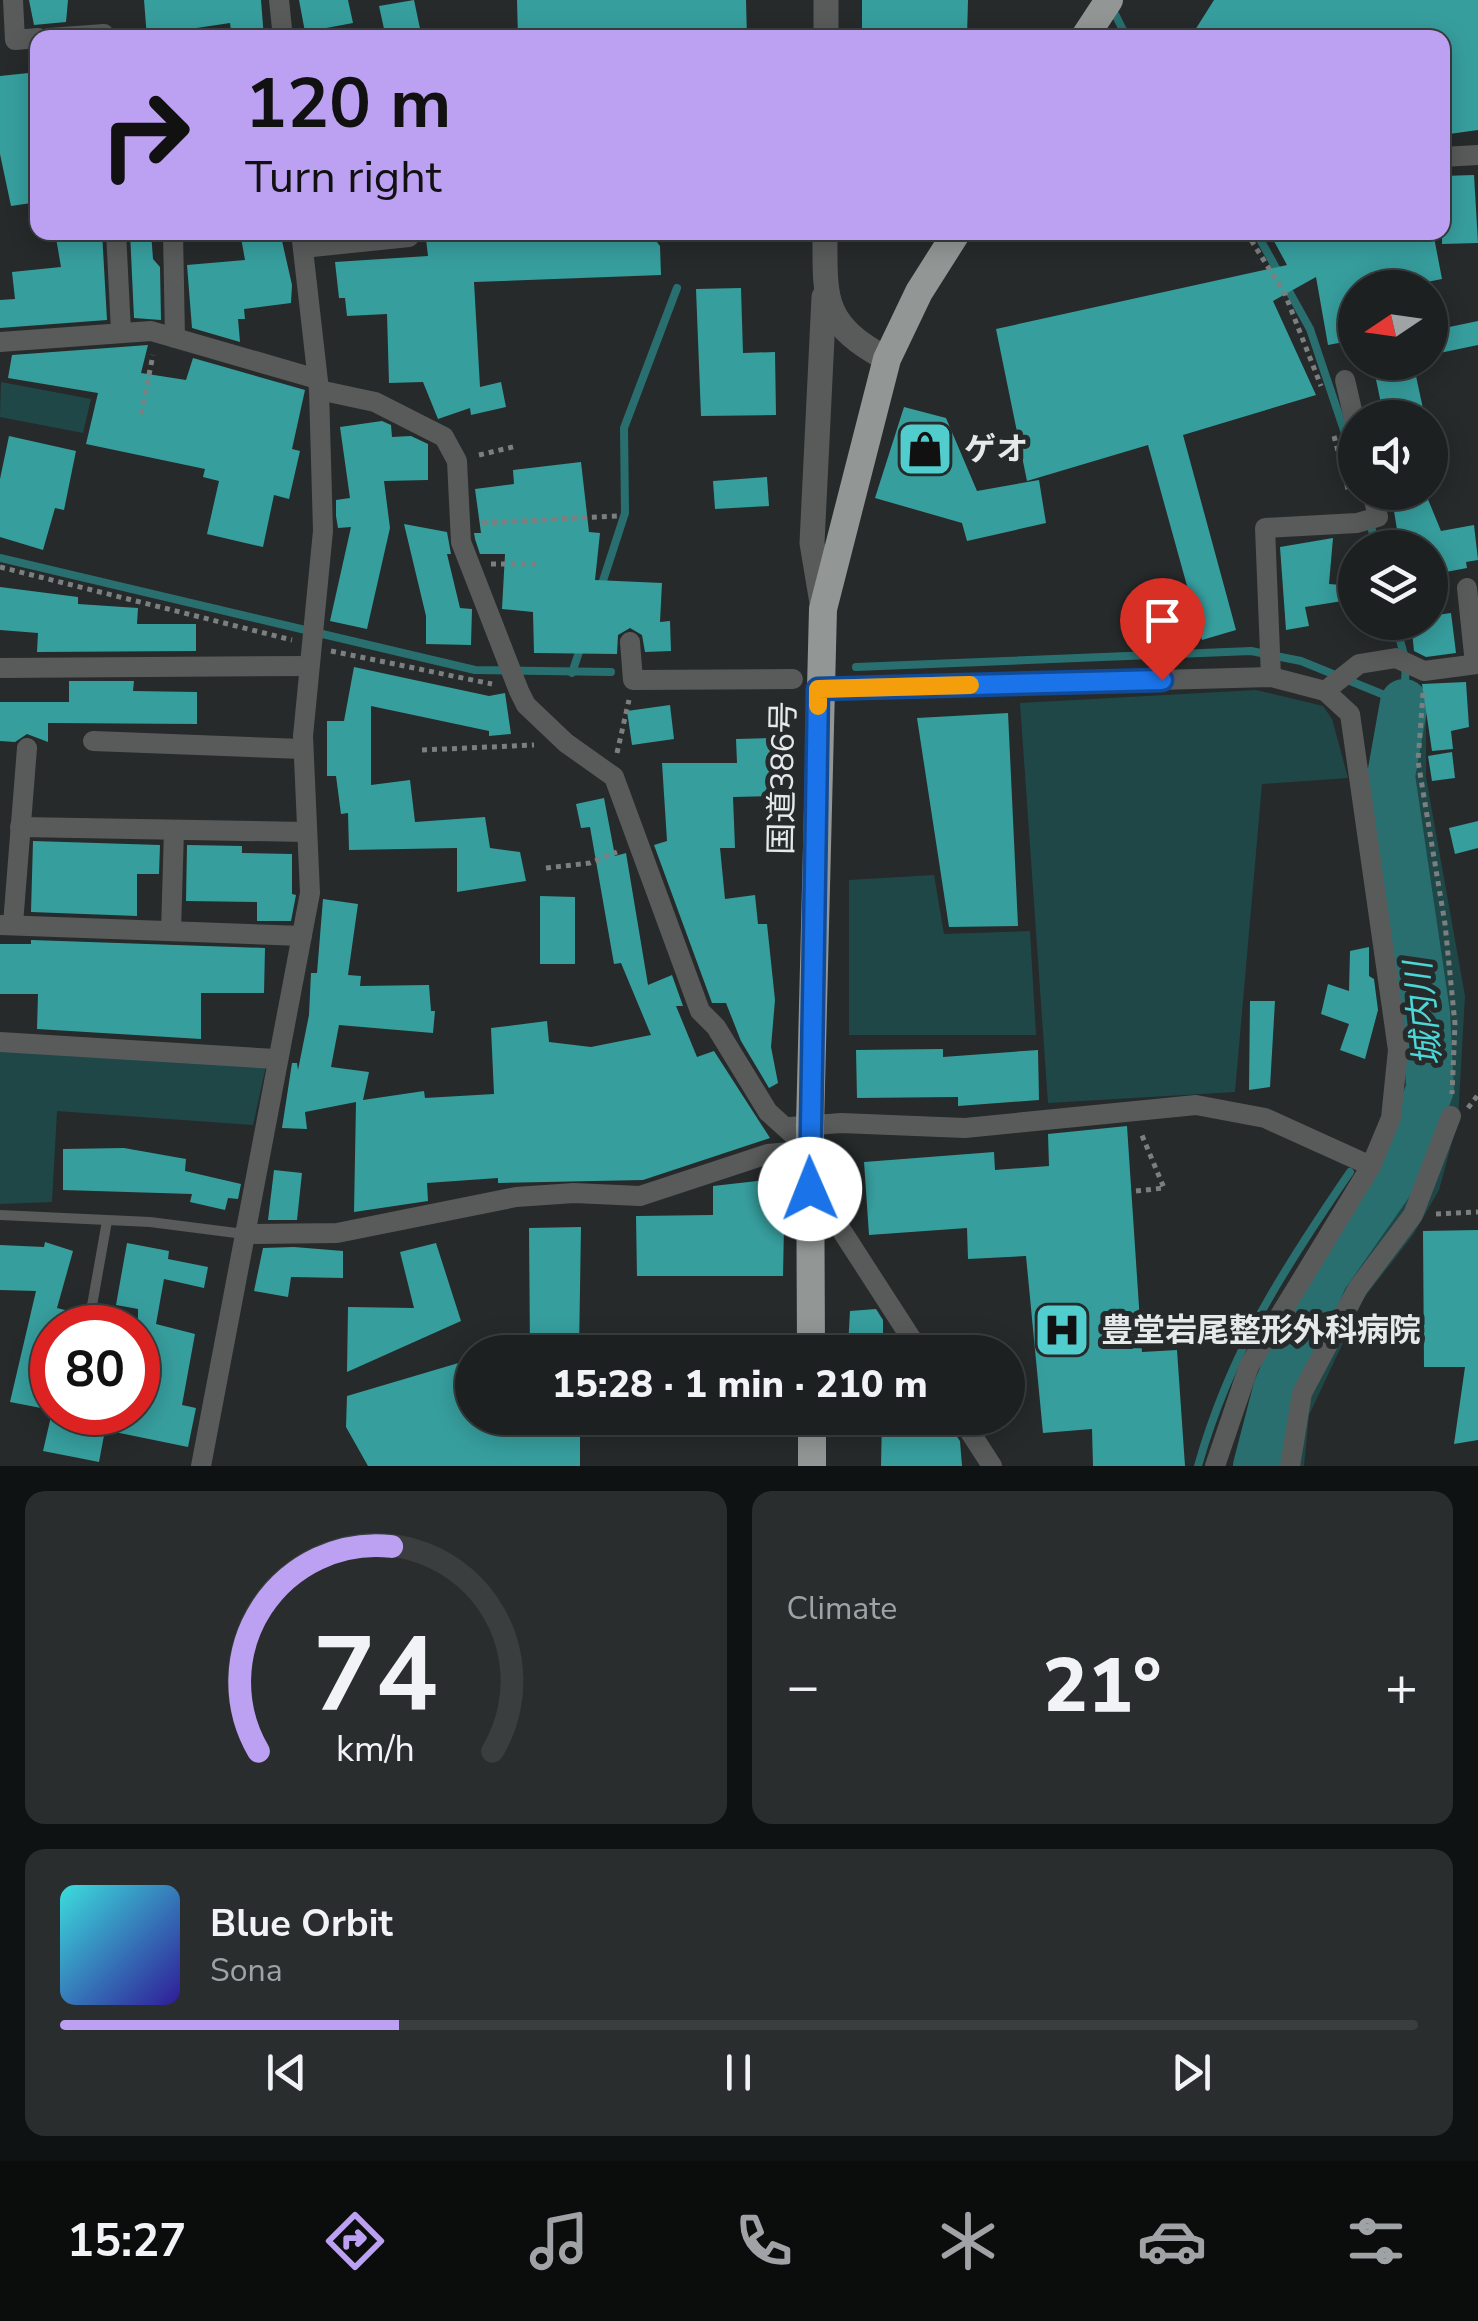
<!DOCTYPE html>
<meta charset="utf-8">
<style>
body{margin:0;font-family:"Nunito Sans","Noto Sans JP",sans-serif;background:#292d2d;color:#f1f3f6;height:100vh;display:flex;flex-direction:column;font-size:38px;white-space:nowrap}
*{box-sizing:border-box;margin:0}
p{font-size:32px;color:#a0a3a5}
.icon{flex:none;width:55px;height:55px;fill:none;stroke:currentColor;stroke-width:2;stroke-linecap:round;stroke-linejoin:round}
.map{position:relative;height:1466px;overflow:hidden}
.details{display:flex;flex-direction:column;gap:25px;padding:25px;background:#0f1212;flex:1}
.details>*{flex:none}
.top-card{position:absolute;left:30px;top:30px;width:1420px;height:210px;border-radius:20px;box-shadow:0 5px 25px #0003,0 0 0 2px #3a3e3e;background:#bca0f2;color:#111;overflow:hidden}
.needle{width:65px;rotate:257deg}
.tools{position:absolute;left:1338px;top:270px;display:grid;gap:20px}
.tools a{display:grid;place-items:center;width:110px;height:110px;border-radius:50%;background:#1c2020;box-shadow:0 5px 25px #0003,0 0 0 2px #3a3e3e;font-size:50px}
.speed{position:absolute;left:30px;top:1305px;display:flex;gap:20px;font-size:50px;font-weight:700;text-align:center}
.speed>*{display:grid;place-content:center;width:130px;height:130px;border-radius:50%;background:#1c2020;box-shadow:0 5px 25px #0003,0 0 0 2px #3a3e3e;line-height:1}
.speed .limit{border:15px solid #d22;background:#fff;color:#111}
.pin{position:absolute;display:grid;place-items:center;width:85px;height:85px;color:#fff;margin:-102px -42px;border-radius:50% 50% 50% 0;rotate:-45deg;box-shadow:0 0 10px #0007}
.pin .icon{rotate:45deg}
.me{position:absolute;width:110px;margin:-55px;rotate:359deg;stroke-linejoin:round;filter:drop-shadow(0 0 8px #0008)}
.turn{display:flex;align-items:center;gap:35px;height:210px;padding:0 50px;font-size:45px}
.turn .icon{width:130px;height:130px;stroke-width:2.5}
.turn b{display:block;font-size:70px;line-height:85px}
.big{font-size:75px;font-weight:800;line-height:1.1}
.details .card{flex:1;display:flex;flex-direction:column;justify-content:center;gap:15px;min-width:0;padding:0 35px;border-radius:20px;background:#292d2d}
.details .dial{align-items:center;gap:0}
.dial svg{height:260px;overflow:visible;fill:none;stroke:#3a3e3e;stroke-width:7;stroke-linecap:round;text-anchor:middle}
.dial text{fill:#f1f3f6;stroke:none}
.song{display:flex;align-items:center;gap:30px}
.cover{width:120px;height:120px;border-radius:15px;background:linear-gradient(135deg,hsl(180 70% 55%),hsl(250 70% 35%))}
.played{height:10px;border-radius:5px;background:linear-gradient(90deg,#bca0f2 25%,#3a3e3e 25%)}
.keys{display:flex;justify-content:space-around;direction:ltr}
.heat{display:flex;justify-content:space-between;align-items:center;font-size:55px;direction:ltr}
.details .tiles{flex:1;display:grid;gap:25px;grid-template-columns:1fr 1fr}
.card:last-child{grid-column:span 2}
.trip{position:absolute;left:455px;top:1335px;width:570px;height:100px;border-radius:50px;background:#1c2020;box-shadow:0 5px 25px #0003,0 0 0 2px #3a3e3e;font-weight:800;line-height:100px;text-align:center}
.dock{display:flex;height:160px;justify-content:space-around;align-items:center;background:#0b0d0d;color:#a0a3a5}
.dock .icon{width:70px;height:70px}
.dock .current{color:#bca0f2}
.dock b{font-size:45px;color:#f1f3f6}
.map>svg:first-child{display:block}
</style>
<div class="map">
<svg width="1478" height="1466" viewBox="0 0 1478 1466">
<rect width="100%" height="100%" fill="#262a2a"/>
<g fill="#204747">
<path d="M1,382L91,399L83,433L0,417Z"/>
<path d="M1256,690L1323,706L1332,719L1348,778L1262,784L1235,1092L1048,1103L1020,703Z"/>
<path d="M1419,714H1426V777L1465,996L1458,1120L1439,1190L1413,1235L1364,1298L1309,1415L1304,1466H1272L1293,1386L1340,1278L1398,1208L1435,1105L1438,1023L1407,770Z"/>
<path d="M934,875L944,934L1030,931L1036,1035H849V880Z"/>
<path d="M0,1050L266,1066L253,1125L57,1111L52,1202L0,1204Z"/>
</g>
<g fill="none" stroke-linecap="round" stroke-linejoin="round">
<g stroke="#296f6f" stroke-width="8">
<path d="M1112,8L1127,38"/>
<path d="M1256,232L1310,329L1355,463"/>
<path d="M1370,521L1376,548"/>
<path d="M0,558L475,670L611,672"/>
<path d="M600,590L625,513L624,428L677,288"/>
<path d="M856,667L1251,651L1301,661L1404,703L1406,662L1395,622"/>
<path d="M572,673L581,646"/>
<path d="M1198,1466C1231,1350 1283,1270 1350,1172"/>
</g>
<path stroke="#296f6f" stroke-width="48" d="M1257,1466L1277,1389L1324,1277L1401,1167L1430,1089L1426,1013L1391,776L1404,703"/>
</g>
<g fill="#379e9e">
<path d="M29,0H68L66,22L34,25Z"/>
<path d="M144,0H261L264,38H232L230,23L170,32L171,38H147Z"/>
<path d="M299,0H348L353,23L305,32Z"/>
<path d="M414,0L422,38H386L379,6Z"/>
<path d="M517,0H746L747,38H518Z"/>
<path d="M862,0H968L967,38H862Z"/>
<path d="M1214,0H1478V130L1442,135V38H1190Z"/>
<path d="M38,72V123L29,124L38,164V202L11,206L0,154V76Z"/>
<path d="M1474,175L1478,243L1442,244V176Z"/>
<path d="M55,232H102L107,320L0,328V300L15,299L12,272L61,267Z"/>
<path d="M130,232H151L153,259L160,267L161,320L134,318Z"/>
<path d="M240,232H280L292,285L291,303L244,309L245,319H238L240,342L192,328L187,265L245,260Z"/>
<path d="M542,232L653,237L660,246L661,275L474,282L480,387L501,382L506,407L471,415L470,408L438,419L423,382L389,383L387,314L347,316L345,298H339L335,262L428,256L426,239H493V235Z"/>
<path d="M1269,232H1433L1442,279L1397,288H1355V340L1328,345L1316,277L1273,301L1316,395L1183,435L1236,630L1202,640L1148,445L1027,481L996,329L1287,265Z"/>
<path d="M741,288L743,353L775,352L776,415L701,416L696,289Z"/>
<path d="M1478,321V345L1430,355V331Z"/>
<path d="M148,345L141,373L186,380L193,358L305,390L292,449L300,451L289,499L274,495L263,547L207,534L219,481L203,477L205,469L86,444L98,393L8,378L12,355Z"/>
<path d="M1413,362L1425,418H1384L1374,370Z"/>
<path d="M904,407L946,418L977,491L1039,480L1046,523L967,541L962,523L875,498Z"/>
<path d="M382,421L391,425L392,437L411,436L428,444V480L384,481L390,528L367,629L330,621L351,527L338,528L336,516V500L350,498L340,427Z"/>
<path d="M9,436L76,451L64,510L55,508L43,550L0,537V479Z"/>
<path d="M581,462L589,532L600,533L595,580L662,583L660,622L670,621L671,651L645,652L642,635L630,628L618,635L617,654L534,653L533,612L502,609L505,554H480L475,539L474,533H481L475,489L514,484L513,470Z"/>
<path d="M767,477L769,506L715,509L713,481Z"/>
<path d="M1425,492L1441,531L1474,525L1478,560L1466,562L1467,568L1430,575V548H1400L1394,511L1403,509L1401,494Z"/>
<path d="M404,524L447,532L451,554H447L460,608L472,609L471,645L426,644V616Z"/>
<path d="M1333,538L1329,584L1355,586V599L1305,607L1309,626L1286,630L1280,547Z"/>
<path d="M0,587L78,597V604L138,608L137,624H196V651L37,652L38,633L0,630Z"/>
<path d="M1451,613L1456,653L1426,657L1414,651L1411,622H1430V616Z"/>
<path d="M354,667L489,696L505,693L511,734L489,736V731L371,706V785L410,780L415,822L485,817L490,848L520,852L526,881L457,892V848L349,850L348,813L341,814L336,776H327V721H344Z"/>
<path d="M69,681H134L133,691L197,692V724L48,723V742L27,734L15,742L0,741V702H69Z"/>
<path d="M1466,682L1469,727L1451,731L1453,749L1432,751L1422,684Z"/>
<path d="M670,705L674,739L632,745L627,711Z"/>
<path d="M1008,713L1018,926L949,927L917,718Z"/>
<path d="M775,738L777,796L733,797L735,848H720L725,899L755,895L758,924H767L775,1000L771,1047L778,1083L769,1088L741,1041L726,1003H712L654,845L667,841L662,763H737L736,739Z"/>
<path d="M1452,752L1455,778L1432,781L1428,756Z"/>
<path d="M604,798L615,856L626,853L648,985L672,975L683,1006H676L697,1057L714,1051L770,1138L643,1180L498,1183V1178L427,1183L428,1201L354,1212L356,1102L305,1112L307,1129L282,1128L292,1063H297L298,1070L309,1015L311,973H317L323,899L358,904L348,975L361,976L360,986L429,985L431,1011H435L433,1033L339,1025L331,1067L369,1072L363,1100L424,1091L425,1098L494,1094L491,1028L547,1021L549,1042L591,1047L651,1035L621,963L614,964L590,827L581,828L576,804Z"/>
<path d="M1478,821V848L1455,854L1449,828Z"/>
<path d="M33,841L160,845L159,874H137V916L31,912Z"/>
<path d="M187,845L242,846V853L292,854V894L296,895L291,921H257V902L186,901Z"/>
<path d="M540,896L575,897V964H540Z"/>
<path d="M31,940L265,948L264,993H201V1039L37,1029L38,994H0V944H31Z"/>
<path d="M1369,947V976L1374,979L1378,1010L1365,1059L1340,1050L1349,1024L1321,1014L1328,984L1349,991L1350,951Z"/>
<path d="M1250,1001H1275L1270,1087L1249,1090Z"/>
<path d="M943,1049V1057L1038,1050L1039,1100L958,1106V1097L857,1098L856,1050Z"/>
<path d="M1127,1126L1142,1352L1177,1350L1185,1466H1093L1092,1429L1043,1433L1026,1256L968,1259L967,1228L869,1235L864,1162L994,1152L995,1170L1049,1166L1048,1134Z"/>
<path d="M124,1148L186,1159L185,1171L241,1184L238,1199L228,1198L225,1210L190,1202L192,1194L63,1190V1149Z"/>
<path d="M274,1170L302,1173L297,1220H268Z"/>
<path d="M785,1178L783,1276H637L636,1216L713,1215V1186Z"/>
<path d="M581,1227L579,1352H530L529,1228Z"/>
<path d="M1478,1230V1440L1454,1444L1465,1367H1424L1423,1231Z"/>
<path d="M45,1242L73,1251L57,1308L65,1310L61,1328H52L41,1408L10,1402L36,1291L0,1290V1245L44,1247Z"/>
<path d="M127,1243L169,1251L168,1259L208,1267L204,1288L164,1279L156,1324L195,1334L182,1405L196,1408L188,1447L105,1430L99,1462L43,1451L52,1412H138V1309L116,1305Z"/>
<path d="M436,1243L461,1321L347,1372L348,1307L414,1308L400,1252Z"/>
<path d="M294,1247L343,1251V1278L291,1277L288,1297L254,1291L263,1248Z"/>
<path d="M876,1309L883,1320V1343L848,1347L850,1311Z"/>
<path d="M472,1359V1418H580V1466H368L346,1427L347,1396Z"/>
<path d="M882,1418H927L928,1430L953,1431L960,1441L962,1466H881Z"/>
</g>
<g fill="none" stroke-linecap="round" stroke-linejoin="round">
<g stroke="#7c7f7f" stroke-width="5" stroke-dasharray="5 5" stroke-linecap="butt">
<path d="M1246,232L1285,294L1321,386"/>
<path d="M141,414L153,355"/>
<path d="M1334,436L1349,493"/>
<path d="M479,455L517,446"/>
<path d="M482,523L617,516"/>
<path d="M491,564H539"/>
<path d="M0,567L292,640"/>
<path d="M1385,622L1390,639"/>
<path d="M331,651L492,684"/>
<path d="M1423,693L1418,761L1445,924L1455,1024L1452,1094"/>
<path d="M422,750L534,745"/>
<path d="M617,753L629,700"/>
<path d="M546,868L590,863L617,852"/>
<path d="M1468,1108L1478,1095"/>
<path d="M1136,1191L1164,1188L1141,1133"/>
<path d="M1436,1214L1478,1212"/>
</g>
<g stroke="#595b5b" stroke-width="10">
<path d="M0,1215L150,1222L244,1234"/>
<path d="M88,1328L107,1221"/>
</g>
<g stroke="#595b5b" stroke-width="20">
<path d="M13,0L15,40L38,38"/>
<path d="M279,0L283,38"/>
<path d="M49,38L104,34"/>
<path d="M1442,157L1478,155"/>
<path d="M116,232L121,331"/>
<path d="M173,232L175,338"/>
<path d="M303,248L409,237"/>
<path d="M0,342L151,331L317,379"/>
<path d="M1345,380L1355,423"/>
<path d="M1467,588L1475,664"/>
<path d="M630,642L633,680L793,679"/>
<path d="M0,668L309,666"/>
<path d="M1271,677L1265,528L1357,523L1378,517L1372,492"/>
<path d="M1325,691L1359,664L1396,658L1424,671L1478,664"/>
<path d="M93,741L303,749"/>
<path d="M20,827L306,832"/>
<path d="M13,924L27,748"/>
<path d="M0,925L302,936"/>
<path d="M171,931L174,830"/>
<path d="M0,1042L276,1059"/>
<path d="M790,1127L841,1123L965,1128L1196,1105L1265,1118L1371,1166L1391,1118L1398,1050L1350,714L1325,691L1271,677L818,689"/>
<path d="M810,1216L840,1228L920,1352"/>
<path d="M244,1234L337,1233L516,1197L574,1193L640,1196L768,1154L810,1150L768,1112L716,1027L700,1011L614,777L566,743L526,705L519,691L461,542L457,461L444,437L375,402L319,390"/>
<path d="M961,1418L992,1466"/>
<path d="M201,1466L310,893L303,736L323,531L319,390L301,232"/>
<path d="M1215,1466L1249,1366L1371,1166"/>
<path d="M1290,1466L1302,1393L1358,1288L1413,1215L1451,1116"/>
</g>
<g stroke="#595b5b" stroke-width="25">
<path d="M826,38V0"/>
<path d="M825,232C825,299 821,324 887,359"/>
<path d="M823,609L812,543L824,297"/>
</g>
<g stroke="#929796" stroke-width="28">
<path d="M1084,38L1109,0"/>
<path d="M811,1352L810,1125L823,609L887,359L919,292L957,232"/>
<path d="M812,1418V1466"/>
</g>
</g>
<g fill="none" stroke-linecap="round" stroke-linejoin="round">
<g stroke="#114b97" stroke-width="25">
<path id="route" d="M810,1189L818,689L1162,680"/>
</g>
<use href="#route" stroke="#1a73e8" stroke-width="18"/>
<path stroke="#f59e0b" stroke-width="18" d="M818,706V689L970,685"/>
</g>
<defs>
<g id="shop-square" transform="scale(2.875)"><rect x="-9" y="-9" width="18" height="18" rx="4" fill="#52cdcd" stroke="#262a2a"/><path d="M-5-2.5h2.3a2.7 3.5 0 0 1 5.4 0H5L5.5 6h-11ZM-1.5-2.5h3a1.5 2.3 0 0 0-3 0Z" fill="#111"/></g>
<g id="hospital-square" transform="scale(2.875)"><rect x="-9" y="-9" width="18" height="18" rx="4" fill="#52cdcd" stroke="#262a2a"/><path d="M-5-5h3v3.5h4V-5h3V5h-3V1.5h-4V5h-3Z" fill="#111"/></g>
</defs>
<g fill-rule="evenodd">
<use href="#shop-square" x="925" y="449"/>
<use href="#hospital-square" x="1062" y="1330"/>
</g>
<g text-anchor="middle" stroke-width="10" stroke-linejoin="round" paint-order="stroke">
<g font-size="32" font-weight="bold" fill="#e6e9e9" stroke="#262a2a" text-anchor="start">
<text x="964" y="460">ゲオ</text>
<text x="1101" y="1341">豊堂岩尾整形外科病院</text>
</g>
<g font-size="32" fill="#e6e9e9" stroke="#262a2a">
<text transform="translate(782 778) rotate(-89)" y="11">国道386号</text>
</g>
<g font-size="35" font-style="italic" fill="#4dd6d6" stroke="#262a2a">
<text transform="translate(1423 1014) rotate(-96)" y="12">城内川</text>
</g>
</g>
</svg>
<div class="tools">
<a><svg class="needle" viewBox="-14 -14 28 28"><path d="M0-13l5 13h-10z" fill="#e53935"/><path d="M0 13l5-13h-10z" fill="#a0a3a5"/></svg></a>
<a><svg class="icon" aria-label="sound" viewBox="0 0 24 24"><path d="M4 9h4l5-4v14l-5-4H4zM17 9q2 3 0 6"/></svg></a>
<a><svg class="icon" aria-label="layers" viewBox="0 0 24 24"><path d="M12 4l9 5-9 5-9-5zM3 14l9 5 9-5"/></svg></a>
</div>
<div class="speed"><div class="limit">80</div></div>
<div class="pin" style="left:1162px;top:680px;background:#d93025"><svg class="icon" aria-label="arrive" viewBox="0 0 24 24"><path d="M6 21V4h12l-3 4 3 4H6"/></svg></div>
<svg class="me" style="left:810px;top:1189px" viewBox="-20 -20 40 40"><circle r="19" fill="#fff"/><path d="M0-13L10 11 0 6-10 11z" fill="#1a73e8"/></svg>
<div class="trip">15:28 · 1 min · 210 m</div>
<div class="top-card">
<div class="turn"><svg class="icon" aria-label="right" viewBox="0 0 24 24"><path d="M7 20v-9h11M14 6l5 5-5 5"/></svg><div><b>120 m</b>Turn right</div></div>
</div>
</div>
<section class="details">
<div class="tiles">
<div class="card dial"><svg viewBox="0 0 100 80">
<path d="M14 69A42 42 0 1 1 86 69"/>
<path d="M14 69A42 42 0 0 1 55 6" stroke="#bca0f2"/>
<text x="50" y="56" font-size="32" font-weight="700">74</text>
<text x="50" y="72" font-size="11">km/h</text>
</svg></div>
<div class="card"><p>Climate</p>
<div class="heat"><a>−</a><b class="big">21°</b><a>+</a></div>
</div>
<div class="card">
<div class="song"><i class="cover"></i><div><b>Blue Orbit</b><p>Sona</p></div></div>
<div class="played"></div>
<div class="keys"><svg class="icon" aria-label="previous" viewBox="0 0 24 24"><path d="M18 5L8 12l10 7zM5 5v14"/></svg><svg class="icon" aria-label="pause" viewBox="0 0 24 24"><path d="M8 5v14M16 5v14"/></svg><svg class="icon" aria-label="next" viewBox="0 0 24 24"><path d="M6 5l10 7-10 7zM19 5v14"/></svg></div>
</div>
</div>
</section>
<nav class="dock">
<b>15:27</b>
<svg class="icon current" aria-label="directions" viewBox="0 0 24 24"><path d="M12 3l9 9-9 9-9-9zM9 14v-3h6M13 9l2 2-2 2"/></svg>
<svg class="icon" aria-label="music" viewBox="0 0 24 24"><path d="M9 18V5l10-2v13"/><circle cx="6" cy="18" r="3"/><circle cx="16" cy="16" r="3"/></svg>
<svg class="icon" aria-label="phone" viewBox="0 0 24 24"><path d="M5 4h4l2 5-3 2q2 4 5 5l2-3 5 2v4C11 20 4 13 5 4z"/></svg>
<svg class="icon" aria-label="climate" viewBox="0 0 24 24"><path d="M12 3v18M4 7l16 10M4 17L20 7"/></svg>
<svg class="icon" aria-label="car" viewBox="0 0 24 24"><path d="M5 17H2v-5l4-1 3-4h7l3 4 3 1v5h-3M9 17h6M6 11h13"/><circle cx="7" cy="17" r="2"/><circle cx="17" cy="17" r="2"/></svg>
<svg class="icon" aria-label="filters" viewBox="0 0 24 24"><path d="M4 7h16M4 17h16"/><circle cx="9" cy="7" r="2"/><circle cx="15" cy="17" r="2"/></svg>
</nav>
